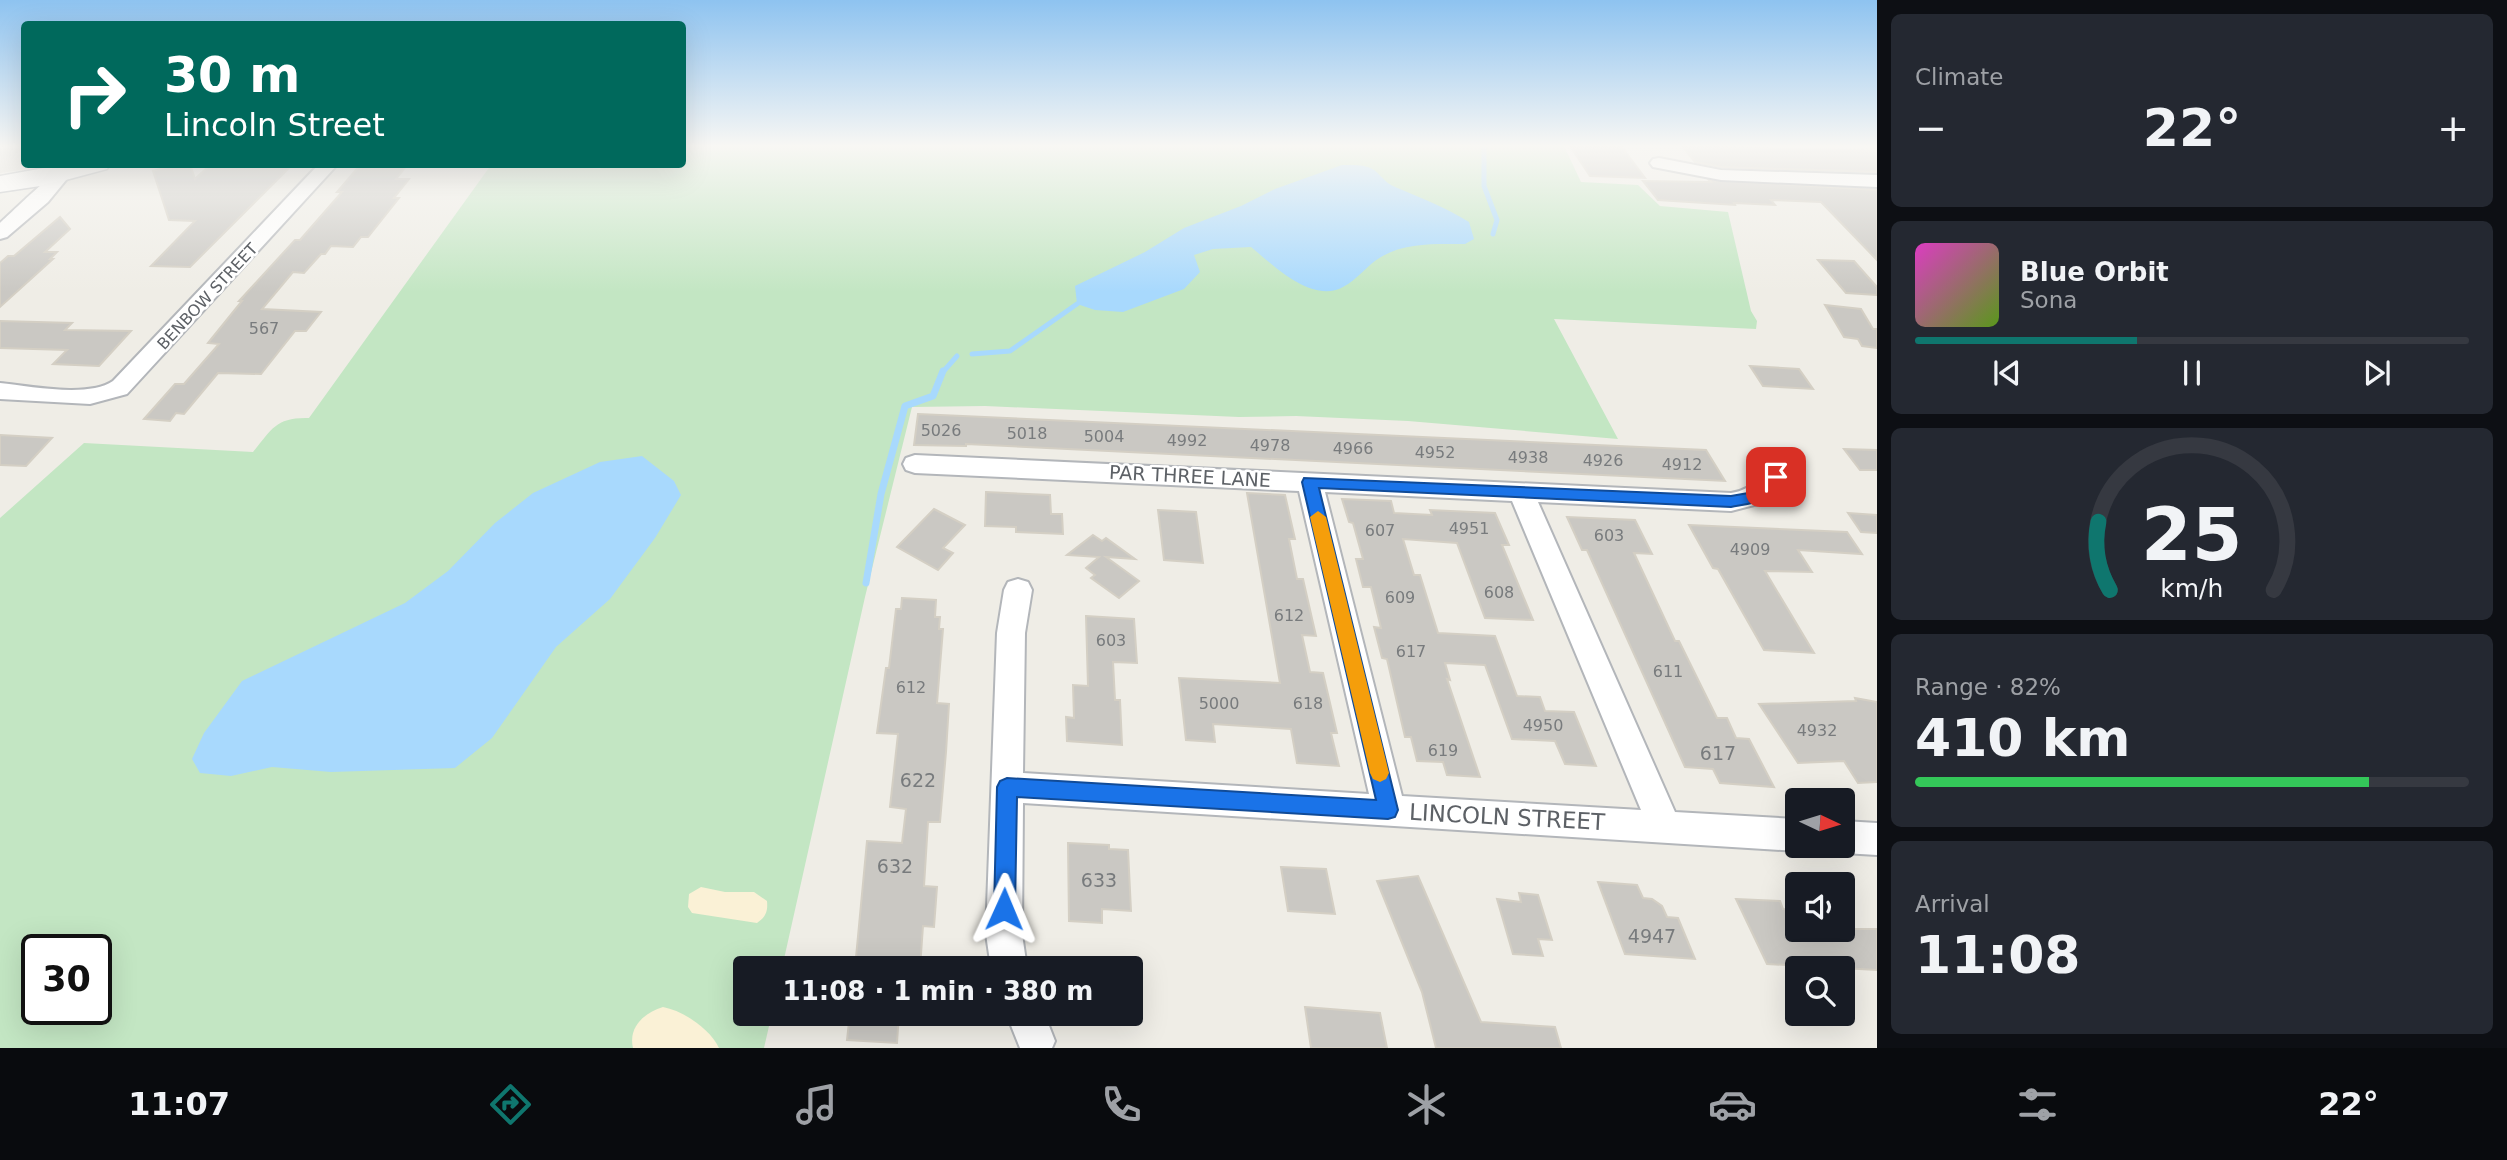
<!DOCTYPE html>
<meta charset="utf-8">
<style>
body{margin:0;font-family:"DejaVu Sans",sans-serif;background:#242831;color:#f1f3f6;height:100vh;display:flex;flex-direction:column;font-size:26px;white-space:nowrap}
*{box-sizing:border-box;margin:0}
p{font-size:23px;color:#9ea1a6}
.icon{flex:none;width:38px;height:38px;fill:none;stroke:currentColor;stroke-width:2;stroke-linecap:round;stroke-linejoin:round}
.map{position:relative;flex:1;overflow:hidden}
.sheet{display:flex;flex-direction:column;gap:14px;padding:14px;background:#0d0f14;width:630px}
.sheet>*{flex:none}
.top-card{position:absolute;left:21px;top:21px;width:665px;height:147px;border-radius:7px;box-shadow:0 7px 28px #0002;background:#00695c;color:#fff;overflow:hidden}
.needle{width:46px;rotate:94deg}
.controls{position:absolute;left:1785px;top:788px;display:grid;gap:14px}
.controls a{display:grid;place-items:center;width:70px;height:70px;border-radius:7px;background:#171b24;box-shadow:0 7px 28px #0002;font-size:35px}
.speed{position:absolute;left:21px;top:934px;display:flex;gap:14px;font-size:35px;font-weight:700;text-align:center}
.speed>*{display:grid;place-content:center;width:91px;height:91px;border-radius:50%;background:#171b24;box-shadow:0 7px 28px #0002;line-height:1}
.speed .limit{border:4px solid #111;border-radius:10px;background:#fff;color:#111}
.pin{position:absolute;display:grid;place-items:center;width:60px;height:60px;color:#fff;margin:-30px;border-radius:14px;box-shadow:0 4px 10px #0006}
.me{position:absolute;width:77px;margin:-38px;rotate:1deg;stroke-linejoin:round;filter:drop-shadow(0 0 5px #0008)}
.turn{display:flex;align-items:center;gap:24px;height:147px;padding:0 28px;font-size:32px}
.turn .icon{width:91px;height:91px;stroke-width:2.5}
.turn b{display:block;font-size:49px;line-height:60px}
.big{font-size:52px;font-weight:600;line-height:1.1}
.sheet .widget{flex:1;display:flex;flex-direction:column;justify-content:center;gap:10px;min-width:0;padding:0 24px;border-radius:10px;background:#242831}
.sheet .dial{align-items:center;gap:0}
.dial svg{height:182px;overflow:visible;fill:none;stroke:#363941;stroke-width:7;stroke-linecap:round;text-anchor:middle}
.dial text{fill:#f1f3f6;stroke:none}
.song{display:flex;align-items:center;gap:21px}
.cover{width:84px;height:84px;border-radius:10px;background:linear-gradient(135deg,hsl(310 70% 55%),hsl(90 70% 35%))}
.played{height:7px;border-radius:4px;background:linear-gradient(90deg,#0f766e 40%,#363941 40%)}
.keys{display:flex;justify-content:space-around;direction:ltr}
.heat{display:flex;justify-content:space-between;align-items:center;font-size:38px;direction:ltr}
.charge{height:10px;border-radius:5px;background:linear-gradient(90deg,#34c759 82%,#363941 0)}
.trip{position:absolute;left:733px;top:956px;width:410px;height:70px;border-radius:7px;background:#171b24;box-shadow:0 7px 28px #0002;font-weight:600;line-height:70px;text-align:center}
.tab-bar{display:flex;height:112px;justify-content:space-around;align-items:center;background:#090b0e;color:#9ea1a6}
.tab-bar .icon{width:49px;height:49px}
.tab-bar .on{color:#0f766e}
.tab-bar b{font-size:32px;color:#f1f3f6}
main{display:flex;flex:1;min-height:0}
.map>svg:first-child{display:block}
</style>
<main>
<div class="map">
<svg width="1877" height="1048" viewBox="0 0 1877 1048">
<rect width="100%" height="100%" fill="#efede6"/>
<path fill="#dfdcd4" d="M0,146H24V164L57,165L0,173Z"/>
<path fill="#c3e6c3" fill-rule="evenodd" d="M683,146H1564L1581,182L1638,185L1660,206L1728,212L1751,311L1757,321L1756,329L1554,319L1618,439L1408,421L1296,416L1239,417L985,406L912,407L865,597L782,968H746V1013H772L764,1048H0V518L84,443L253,452C272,429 276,417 309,418L491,165H545L600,169L604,165L682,164ZM37,950H96V1010H37Z"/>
<g fill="#faf1d6">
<path d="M701,887L725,892H754L767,901C768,911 766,917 757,923L692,913L688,907L689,894Z"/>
<path d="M663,1007C684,1011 710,1029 719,1048H633C628,1027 644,1013 663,1007Z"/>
</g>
<g fill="#a8d9fd">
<path d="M1342,165C1352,165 1365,164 1374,170C1382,176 1385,183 1395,187C1421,198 1445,207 1469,222L1474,239L1465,244C1438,244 1405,242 1381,257C1367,265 1357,280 1343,287C1312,304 1273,265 1251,247L1213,249L1194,255L1200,272L1184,289L1123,312L1095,310L1077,304L1075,286L1145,252L1184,228L1241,206L1275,189Z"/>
<path d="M642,456L674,481L681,495L655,538L610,599L556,647L492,738L455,768L331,772L272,767L231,776L200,773L192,759L204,733L242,681L405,603L448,571L495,523L533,493L600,462Z"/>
</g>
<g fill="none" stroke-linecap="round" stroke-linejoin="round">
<g stroke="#a8d9fd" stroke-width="5">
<path d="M1484,146V186L1497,220L1493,234"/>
<path d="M972,354L1010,351L1077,304"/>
<path d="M942,373L957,356"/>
</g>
<path stroke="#a8d9fd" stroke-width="7" d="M866,583L881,494L905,406L933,396L943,371"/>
</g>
<g fill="#cac8c3" stroke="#d4cfc4" stroke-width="2">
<path d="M1570,146H1621L1645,178L1590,176Z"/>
<path d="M1682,146L1877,151V172L1721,167L1695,162Z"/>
<path d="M177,164H190L195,179L211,164H293L190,267L151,266L195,221L169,220L153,171Z"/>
<path d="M361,164H408L396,179H409L394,198H399L368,237H361L353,247L331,246L325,254H321L304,273L293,272L262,309L321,312L306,331H295L261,374L218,373L184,414L176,413L170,421L144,419L175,384H184L219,344L208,343L242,301H239L295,240H300L342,192H337Z"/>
<path d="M1709,180L1877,190V260L1821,202L1771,200L1775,205L1734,203L1735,205L1658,200L1643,181L1711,182Z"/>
<path d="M60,217L70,229L45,252H57L50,259H53L0,307V263L8,256H14Z"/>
<path d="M1818,260L1854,261L1877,287V295L1846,293Z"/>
<path d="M1825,305L1861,309L1873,329H1877V348L1862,346L1858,339L1844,337Z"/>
<path d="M0,321L72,323L65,330L131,331L99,366L53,364L67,350L0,348Z"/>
<path d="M1750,366L1799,369L1813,389L1763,386Z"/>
<path d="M918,414L1706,450L1725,481L966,444V446L914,445Z"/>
<path d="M0,435L52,438L26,466L0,465Z"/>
<path d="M1844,449L1877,450V470H1860Z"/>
<path d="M986,492L1050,495L1051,514H1062L1063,534L1016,532V527L985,526Z"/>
<path d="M1247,493L1285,495L1295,539H1289L1297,579H1303L1316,636L1302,635L1310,672L1323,673L1337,733H1331L1339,766L1297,763L1291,729L1213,724L1215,742L1186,740L1179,678L1280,683Z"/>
<path d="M1342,499L1391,501L1394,513L1432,515L1430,510L1495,513L1509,545H1502L1533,620L1485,618L1457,543L1403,539L1414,575H1420L1438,633L1495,636L1517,696L1540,697L1545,711L1574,712L1596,766L1565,764L1555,741L1512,739L1485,665L1445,663L1450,680L1447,679L1480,777L1447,775L1443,762L1417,761L1411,737H1405L1387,659L1382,658L1374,627L1381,628L1371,587H1363L1356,559H1363L1353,523L1349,522Z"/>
<path d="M934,509L965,525L943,548L953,553L938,570L897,547Z"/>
<path d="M1158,510L1196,512L1203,563L1164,560Z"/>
<path d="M1848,513L1877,515V533L1861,532Z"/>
<path d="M1567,517L1635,520L1652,554L1634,553L1675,641H1679L1717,718H1727L1736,738L1749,739L1774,787L1720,783L1713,769L1685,767L1587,550H1582Z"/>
<path d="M1689,525L1847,532L1862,554L1798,550L1812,572L1765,571L1814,653L1764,650L1718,569L1713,568Z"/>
<path d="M1093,535L1102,541L1106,538L1135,559L1106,557L1139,581L1119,598L1091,578L1095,575L1086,568L1099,557L1067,555Z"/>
<path d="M902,598L936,600L935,617H940L939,629H943L937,703L949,704L946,752L940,822H928L924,886L937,887L934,927L923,926L920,968H855L867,841L902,843L906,809L890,807L898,734L877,733L886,668H889L896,609H901Z"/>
<path d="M1086,616L1134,619L1137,663L1113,662L1115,700H1120L1122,745L1067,741L1066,717L1074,718L1073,685L1088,686Z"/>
<path d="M1855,698L1877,702V782L1858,783L1844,761L1798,763L1759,704L1856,701Z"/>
<path d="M1068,843L1109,845V849L1128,850L1131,911L1102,909V923L1069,921Z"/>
<path d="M1281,867L1326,869L1335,914L1288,911Z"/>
<path d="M1418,876L1481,1022L1555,1027L1561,1048H1436L1422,992L1377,881Z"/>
<path d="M1598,882L1637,885L1643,898L1652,899L1662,906L1667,917L1678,918L1695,959L1625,954Z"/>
<path d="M1519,893L1538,895L1552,940L1538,939L1543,956L1513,954L1497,899L1521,902Z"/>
<path d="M1736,899L1780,901L1783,909L1797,910V929H1877V970L1767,964Z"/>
<path d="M1305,1007L1380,1013L1387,1048H1311Z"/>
<path d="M850,1013H899L897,1043L847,1040Z"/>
</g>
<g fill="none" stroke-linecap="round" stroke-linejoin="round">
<g stroke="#b3b6ba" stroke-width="4">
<g id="street">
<path d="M1659,158L1721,170L1877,175V187L1721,180L1653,167L1650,163L1653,159Z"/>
<path d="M319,164H338L127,394L90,404L0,399V383C29,386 89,398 113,381Z"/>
<path d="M62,169L71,174L48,202L7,237L0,239V223C10,214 55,170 62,169Z"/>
<path d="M915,455L1731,493C1758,490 1763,464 1785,471L1789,477L1776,495L1766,502L1731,511L1538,502L1675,812L1797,819V845H1809L1797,851L1023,803L1022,934L1027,968H991L986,934L997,633L1004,590L1008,582L1018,579L1028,582L1032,590L1025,633L1023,773L1369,794L1299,491L915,473L906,470L903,464L906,458ZM1325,492L1512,501L1641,810L1402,796Z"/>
<path d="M1843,821L1877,823V855L1843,853L1831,848L1830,845H1843Z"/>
<path d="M1006,1013H1044L1055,1041L1052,1048H1020Z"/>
</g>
</g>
<g stroke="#b4b8bd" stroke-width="3">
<path id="secondary" d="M66,164H110L107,169L47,185L0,192V176Z"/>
</g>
<use href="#street" fill="#fff" fill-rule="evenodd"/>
<use href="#secondary" fill="#fff" fill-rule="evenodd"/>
</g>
<linearGradient id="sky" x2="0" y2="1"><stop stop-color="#8ec3f0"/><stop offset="0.5" stop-color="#f8f7f4"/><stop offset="1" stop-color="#f8f7f4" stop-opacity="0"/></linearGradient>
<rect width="1877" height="292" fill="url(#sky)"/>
<path fill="#1a73e8" stroke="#114b97" stroke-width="2" d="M1776,472L1784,477C1768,503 1758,502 1731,507L1319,488L1398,810L1395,817L1388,819L1017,797L1015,909L1012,917L1004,920L997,917L994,909L997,787L1000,781L1007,778L1376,800L1302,482L1304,478L1731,496L1754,492L1771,473Z"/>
<path fill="#f59e0b" d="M1318,511L1326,517L1389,773L1386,779L1380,782L1373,779L1370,773L1310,517Z"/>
<g text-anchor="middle" stroke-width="5" stroke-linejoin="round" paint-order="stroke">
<g font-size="16" fill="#5d6166" stroke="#fff">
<text transform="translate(207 296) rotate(-47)" y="6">BENBOW STREET</text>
</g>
<g font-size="16" fill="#787b7d">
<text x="264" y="334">567</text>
<text x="941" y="436">5026</text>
<text x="1027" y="439">5018</text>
<text x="1104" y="442">5004</text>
<text x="1187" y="446">4992</text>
<text x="1270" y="451">4978</text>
<text x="1353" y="454">4966</text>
<text x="1435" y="458">4952</text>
<text x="1528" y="463">4938</text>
<text x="1603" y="466">4926</text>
<text x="1682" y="470">4912</text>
<text x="1469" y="534">4951</text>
<text x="1380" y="536">607</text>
<text x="1609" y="541">603</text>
<text x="1750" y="555">4909</text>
<text x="1499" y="598">608</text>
<text x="1400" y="603">609</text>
<text x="1289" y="621">612</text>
<text x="1111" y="646">603</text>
<text x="1411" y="657">617</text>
<text x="1668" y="677">611</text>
<text x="911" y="693">612</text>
<text x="1219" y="709">5000</text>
<text x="1308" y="709">618</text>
<text x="1543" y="731">4950</text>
<text x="1817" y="736">4932</text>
<text x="1443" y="756">619</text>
</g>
<g font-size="19" fill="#5d6166" stroke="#fff">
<text transform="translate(1190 476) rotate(3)" y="7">PAR THREE LANE</text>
</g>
<g font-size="19" fill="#787b7d">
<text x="1718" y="760">617</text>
<text x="918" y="787">622</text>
<text x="895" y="873">632</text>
<text x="1099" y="887">633</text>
<text x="1652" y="943">4947</text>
</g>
<g font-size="23" fill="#5d6166" stroke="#fff">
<text transform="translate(1507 817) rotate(3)" y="8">LINCOLN STREET</text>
</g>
</g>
</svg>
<div class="controls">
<a><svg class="needle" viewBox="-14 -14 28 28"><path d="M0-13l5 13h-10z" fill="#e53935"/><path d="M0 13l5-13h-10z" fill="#9ea1a6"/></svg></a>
<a><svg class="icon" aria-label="sound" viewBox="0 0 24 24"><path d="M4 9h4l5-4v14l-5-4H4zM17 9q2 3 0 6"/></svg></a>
<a><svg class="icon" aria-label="search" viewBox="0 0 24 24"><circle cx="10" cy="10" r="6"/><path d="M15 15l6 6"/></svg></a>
</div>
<div class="speed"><div class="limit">30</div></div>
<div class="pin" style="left:1776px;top:477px;background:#d93025"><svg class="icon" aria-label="arrive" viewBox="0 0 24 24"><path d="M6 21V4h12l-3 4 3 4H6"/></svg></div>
<svg class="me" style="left:1004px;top:909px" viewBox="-20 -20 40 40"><path d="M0-17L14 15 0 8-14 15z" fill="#1a73e8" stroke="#fff" stroke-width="4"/></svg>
<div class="trip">11:08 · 1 min · 380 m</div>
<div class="top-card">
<div class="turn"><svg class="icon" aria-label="right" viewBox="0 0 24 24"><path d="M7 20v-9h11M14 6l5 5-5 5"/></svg><div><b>30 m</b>Lincoln Street</div></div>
</div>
</div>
<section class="sheet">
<div class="widget"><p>Climate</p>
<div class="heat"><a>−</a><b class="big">22°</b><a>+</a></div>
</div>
<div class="widget">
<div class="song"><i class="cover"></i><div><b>Blue Orbit</b><p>Sona</p></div></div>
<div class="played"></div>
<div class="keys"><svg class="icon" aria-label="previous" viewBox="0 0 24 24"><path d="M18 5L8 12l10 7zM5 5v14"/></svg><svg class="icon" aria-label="pause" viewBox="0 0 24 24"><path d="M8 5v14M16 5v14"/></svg><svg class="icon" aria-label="next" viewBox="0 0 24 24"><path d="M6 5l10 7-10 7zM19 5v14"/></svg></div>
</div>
<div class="widget dial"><svg viewBox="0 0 100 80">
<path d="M14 69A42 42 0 1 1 86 69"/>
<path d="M14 69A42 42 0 0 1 9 39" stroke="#0f766e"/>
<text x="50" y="56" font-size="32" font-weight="700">25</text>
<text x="50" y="72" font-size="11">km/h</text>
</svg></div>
<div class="widget"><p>Range · 82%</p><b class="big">410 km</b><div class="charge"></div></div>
<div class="widget"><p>Arrival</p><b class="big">11:08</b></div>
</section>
</main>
<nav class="tab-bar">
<b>11:07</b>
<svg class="icon on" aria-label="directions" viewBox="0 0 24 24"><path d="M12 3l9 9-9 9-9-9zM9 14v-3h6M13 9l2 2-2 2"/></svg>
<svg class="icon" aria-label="music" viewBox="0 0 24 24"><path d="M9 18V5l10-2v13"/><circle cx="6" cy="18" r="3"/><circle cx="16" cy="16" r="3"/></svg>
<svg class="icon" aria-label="phone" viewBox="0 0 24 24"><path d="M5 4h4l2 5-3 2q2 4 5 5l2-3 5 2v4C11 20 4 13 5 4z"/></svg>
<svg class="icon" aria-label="climate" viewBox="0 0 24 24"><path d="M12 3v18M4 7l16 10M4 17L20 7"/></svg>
<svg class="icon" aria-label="car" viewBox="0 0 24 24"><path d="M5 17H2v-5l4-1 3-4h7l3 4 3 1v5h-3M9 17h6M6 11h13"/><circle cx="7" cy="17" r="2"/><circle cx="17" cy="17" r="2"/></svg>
<svg class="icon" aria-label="filters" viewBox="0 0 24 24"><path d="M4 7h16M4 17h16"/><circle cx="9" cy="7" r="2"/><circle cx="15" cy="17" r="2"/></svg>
<b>22°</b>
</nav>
